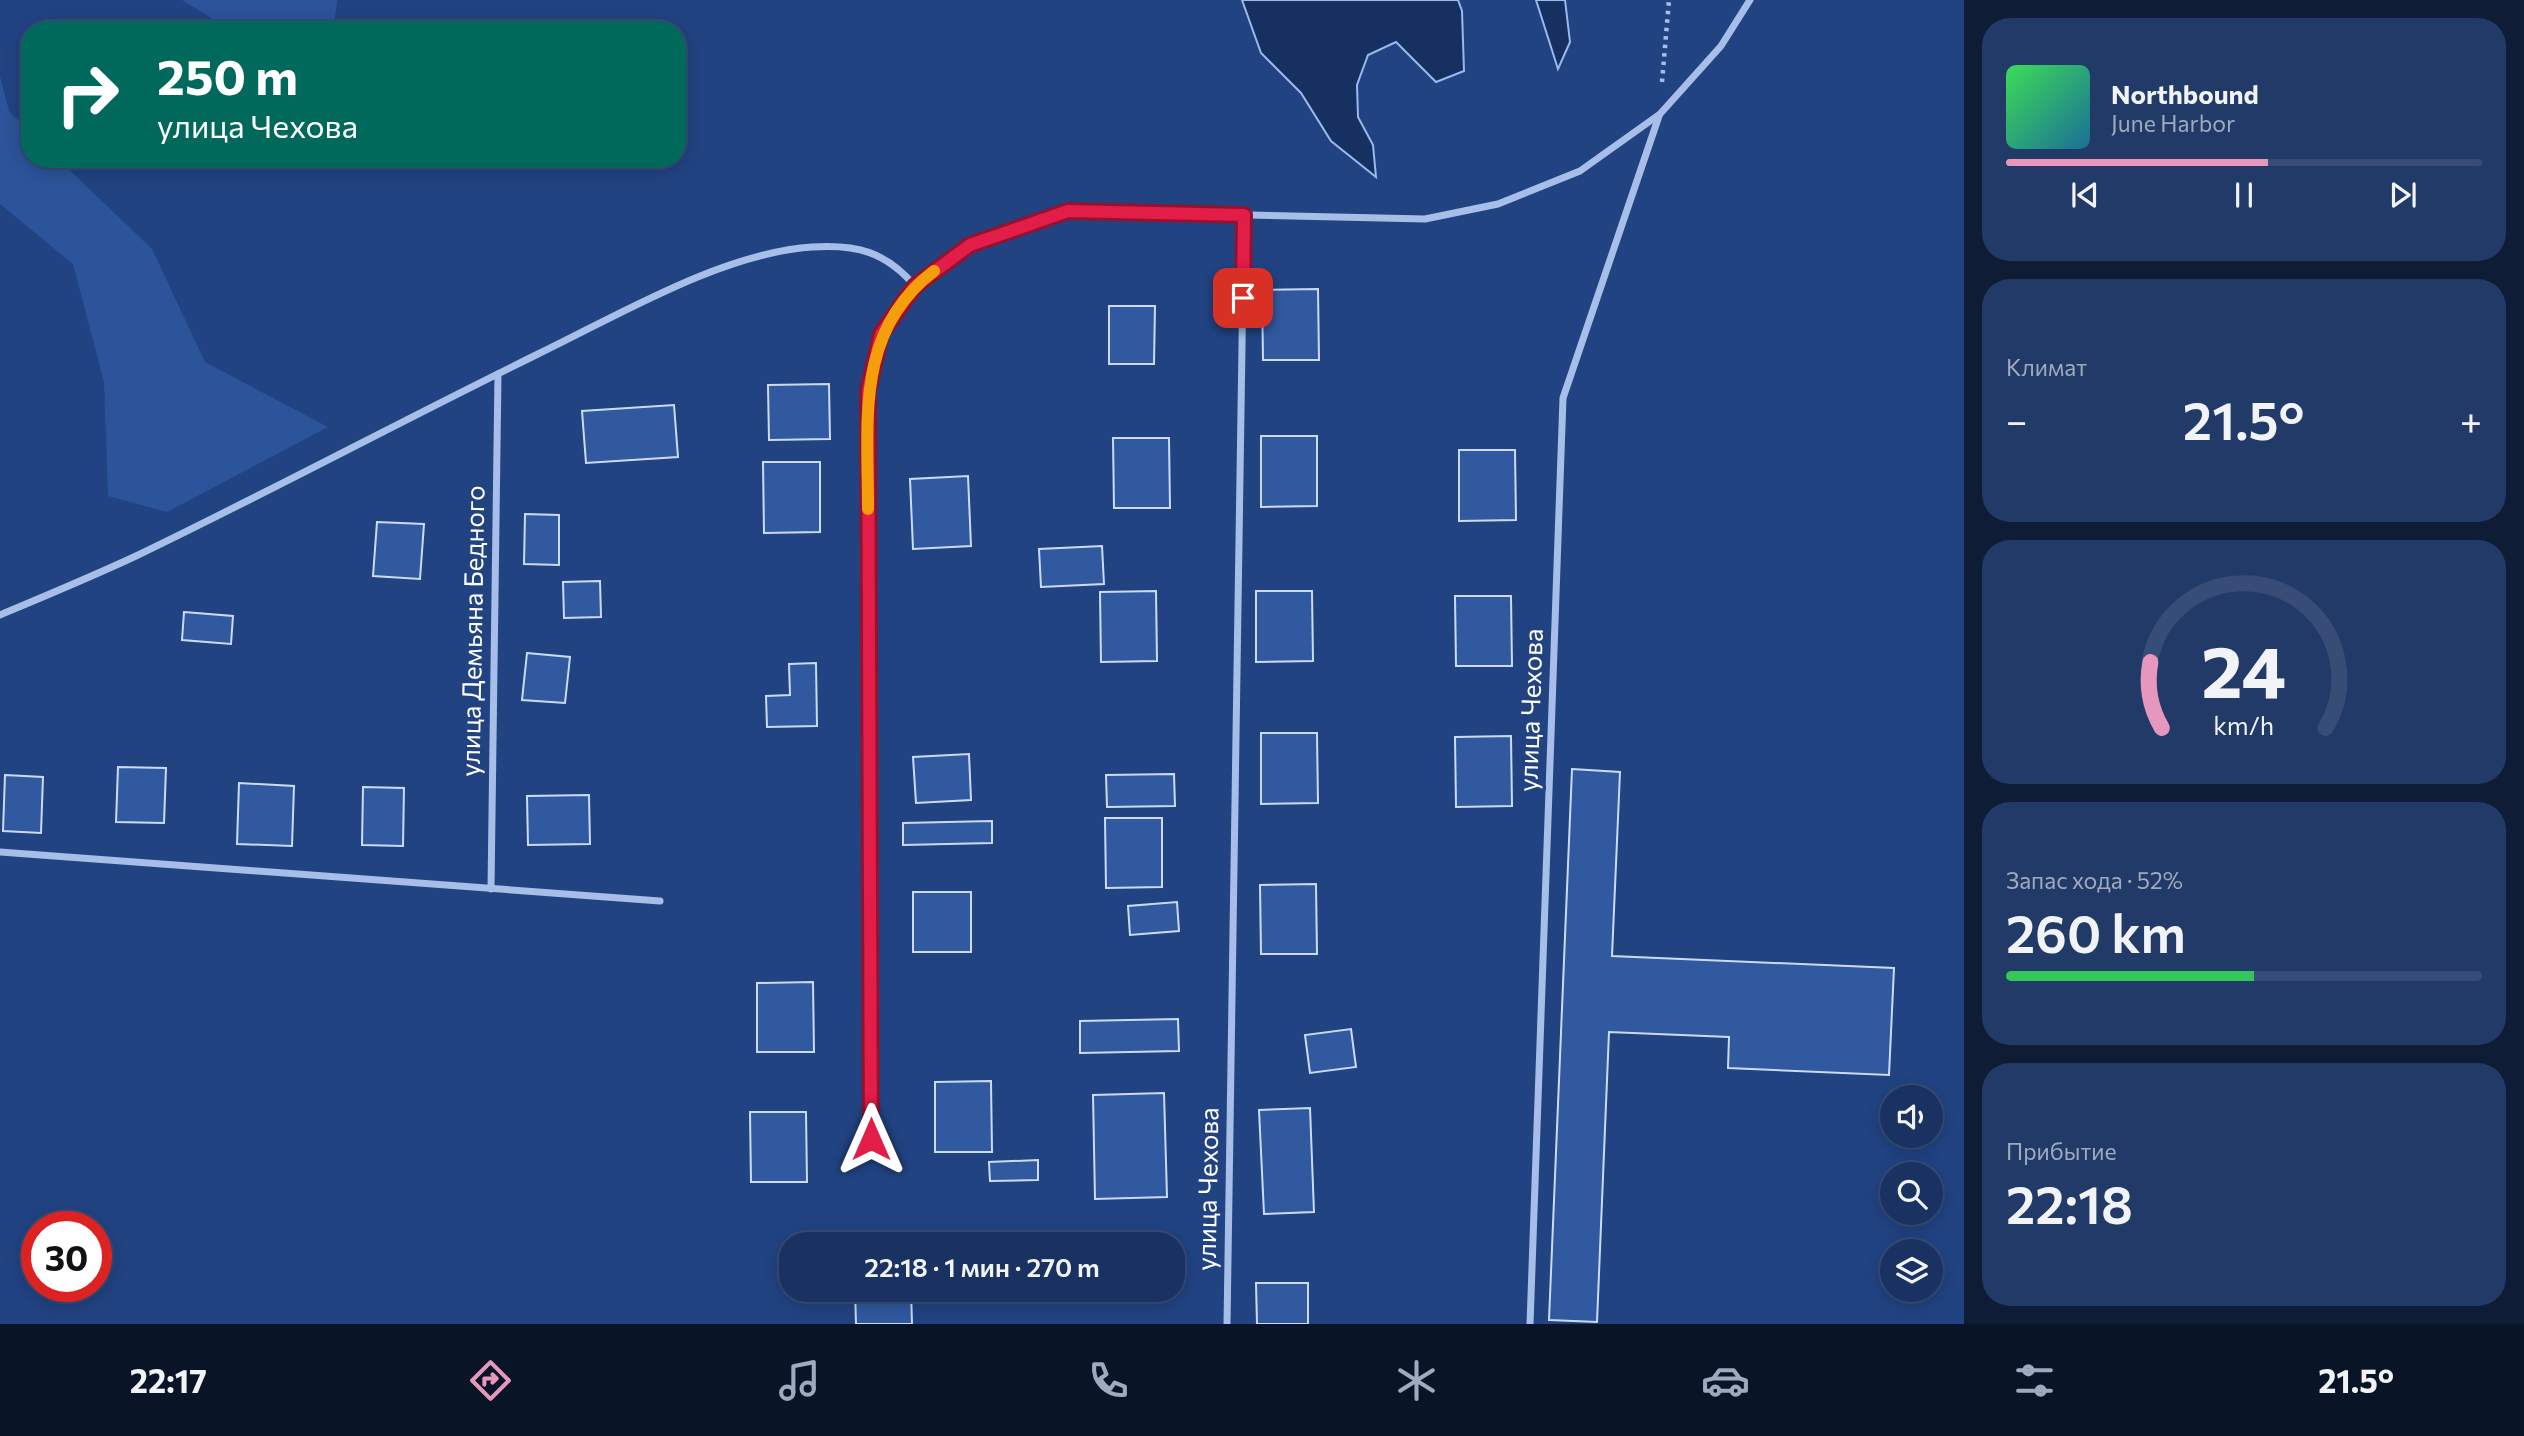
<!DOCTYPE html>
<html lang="ru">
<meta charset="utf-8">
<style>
body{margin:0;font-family:Commissioner,sans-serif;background:#223a68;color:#f1f3f6;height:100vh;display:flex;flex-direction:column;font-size:26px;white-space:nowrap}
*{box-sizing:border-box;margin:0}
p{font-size:23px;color:#9faabe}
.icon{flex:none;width:38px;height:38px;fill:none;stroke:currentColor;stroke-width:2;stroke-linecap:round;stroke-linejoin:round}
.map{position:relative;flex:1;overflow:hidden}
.details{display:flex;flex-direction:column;gap:18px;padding:18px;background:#0e1c36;width:560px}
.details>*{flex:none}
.top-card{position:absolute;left:21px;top:21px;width:665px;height:147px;border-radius:28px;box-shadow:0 4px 18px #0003,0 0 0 2px #374d77;background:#00695c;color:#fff;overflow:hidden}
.tools{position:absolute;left:1880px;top:1085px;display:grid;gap:14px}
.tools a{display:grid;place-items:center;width:63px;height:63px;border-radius:50%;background:#193262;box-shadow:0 4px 18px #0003,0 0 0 2px #374d77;font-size:35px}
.speed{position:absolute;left:21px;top:1211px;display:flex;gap:14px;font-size:35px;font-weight:700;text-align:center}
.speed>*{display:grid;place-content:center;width:91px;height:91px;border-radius:50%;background:#193262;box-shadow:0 4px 18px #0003,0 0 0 2px #374d77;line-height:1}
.speed .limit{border:10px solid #d22;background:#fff;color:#111}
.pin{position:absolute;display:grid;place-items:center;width:60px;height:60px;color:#fff;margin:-30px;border-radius:14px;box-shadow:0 4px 10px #0006}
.me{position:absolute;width:77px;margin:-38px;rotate:0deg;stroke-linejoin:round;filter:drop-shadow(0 0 5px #0008)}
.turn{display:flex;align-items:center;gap:24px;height:147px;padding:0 21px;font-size:32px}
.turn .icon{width:91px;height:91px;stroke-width:2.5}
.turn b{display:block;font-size:49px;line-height:60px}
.big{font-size:52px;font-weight:600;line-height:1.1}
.details .card{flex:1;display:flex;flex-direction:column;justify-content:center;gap:10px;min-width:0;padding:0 24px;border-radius:28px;background:#223a68}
.details .dial{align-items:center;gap:0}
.dial svg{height:182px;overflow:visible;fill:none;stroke:#374d77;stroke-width:7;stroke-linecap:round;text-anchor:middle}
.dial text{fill:#f1f3f6;stroke:none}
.song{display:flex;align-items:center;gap:21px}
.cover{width:84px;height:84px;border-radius:10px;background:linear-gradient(135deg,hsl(130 70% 55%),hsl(200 70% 35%))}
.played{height:7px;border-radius:4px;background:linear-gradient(90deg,#e797bd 55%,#374d77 55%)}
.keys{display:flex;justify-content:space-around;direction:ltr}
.heat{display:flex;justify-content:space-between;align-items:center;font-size:38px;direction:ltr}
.charge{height:10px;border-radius:5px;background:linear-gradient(90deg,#34c759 52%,#374d77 0)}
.trip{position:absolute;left:779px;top:1232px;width:406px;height:70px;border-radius:28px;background:#193262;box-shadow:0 4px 18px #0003,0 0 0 2px #374d77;font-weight:600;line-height:70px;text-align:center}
.tab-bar{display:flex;height:112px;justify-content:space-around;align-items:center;background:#0a1427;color:#9faabe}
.tab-bar .icon{width:49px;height:49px}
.tab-bar .current{color:#e797bd}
.tab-bar b{font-size:32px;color:#f1f3f6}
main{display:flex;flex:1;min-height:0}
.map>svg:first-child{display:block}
</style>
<main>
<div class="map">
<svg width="1964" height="1324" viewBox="0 0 1964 1324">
<rect width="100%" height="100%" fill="#214382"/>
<g fill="#2b549a">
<path d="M182,0H337L335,18L324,30H231Z"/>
<path d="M0,76L9,111L30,132V159H58L152,249L205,362L328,427L167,512L108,496L104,382L73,264L0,204Z"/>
</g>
<g fill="#163061" stroke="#9bb9e9" stroke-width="2">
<path d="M1242,0H1458L1462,11L1464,71L1436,82L1396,42L1368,55L1357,85L1358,117L1373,145L1376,177L1331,141L1301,93L1261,53Z"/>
<path d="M1536,0H1565L1570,42L1558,69Z"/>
</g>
<g fill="#30599f" stroke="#cbdbf6" stroke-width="2">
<path d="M1318,289L1319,360H1263L1262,290Z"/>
<path d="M1109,306H1155L1154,364H1109Z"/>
<path d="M829,384L830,439L769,440L768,385Z"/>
<path d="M674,405L678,457L586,463L582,411Z"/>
<path d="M1261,436H1317V506L1261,507Z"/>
<path d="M1113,438H1169L1170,508H1114Z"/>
<path d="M1459,450H1515L1516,520L1459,521Z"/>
<path d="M763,462H820V532L764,533Z"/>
<path d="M968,476L971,546L913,549L910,479Z"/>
<path d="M525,514L559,515V565L524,564Z"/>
<path d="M377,522L424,524L420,579L373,576Z"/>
<path d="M1102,546L1104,584L1041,587L1039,549Z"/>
<path d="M600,581L601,617L564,618L563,582Z"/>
<path d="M1156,591L1157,661L1101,662L1100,592Z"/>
<path d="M1256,591H1312L1313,661L1256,662Z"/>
<path d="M1455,596H1511L1512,666H1456Z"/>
<path d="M184,612L233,616L231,644L182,640Z"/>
<path d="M527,653L570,657L565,703L522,700Z"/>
<path d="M816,663L817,726L767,727L766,696L790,695L789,664Z"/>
<path d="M1261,733H1317L1318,803L1261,804Z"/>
<path d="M1511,736L1512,806L1456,807L1455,737Z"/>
<path d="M969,754L971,800L916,803L913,757Z"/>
<path d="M118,767L166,768L164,823L116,822Z"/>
<path d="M1572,769L1620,772L1612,956L1894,968L1889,1075L1728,1068L1729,1037L1609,1032L1597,1322L1549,1320Z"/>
<path d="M1174,774L1175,806L1107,807L1106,775Z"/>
<path d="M5,775L43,777L41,833L3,831Z"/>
<path d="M239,783L294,786L292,846L237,844Z"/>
<path d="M363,787L404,788L403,846L362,845Z"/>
<path d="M589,795L590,844L528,845L527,796Z"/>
<path d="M1105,818H1162V887L1106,888Z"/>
<path d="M992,821V843L903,845V823Z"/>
<path d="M1316,884L1317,954H1261L1260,885Z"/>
<rect x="913" y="892" width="58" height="60"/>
<path d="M1177,902L1179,931L1130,935L1128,906Z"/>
<path d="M813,982L814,1052H757V983Z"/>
<path d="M1178,1019L1179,1051L1080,1053V1021Z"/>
<path d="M1351,1029L1356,1067L1310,1073L1305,1035Z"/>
<path d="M991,1081L992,1152H935V1082Z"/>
<path d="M1164,1093L1167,1197L1095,1199L1093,1095Z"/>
<path d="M1310,1108L1314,1212L1264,1214L1259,1110Z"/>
<path d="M750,1112H806L807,1182H751Z"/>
<path d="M1038,1160V1180L990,1181L989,1162Z"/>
<path d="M1256,1283H1308V1324H1257Z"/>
<path d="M855,1290H911L912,1324H856Z"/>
</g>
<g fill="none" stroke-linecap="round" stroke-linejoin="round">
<path stroke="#a7bfe8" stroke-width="4.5" stroke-dasharray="3.5 5" stroke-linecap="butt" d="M1662,82L1669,0"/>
<g stroke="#a7bfe8" stroke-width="7">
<path d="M0,615C45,596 91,577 136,556C271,491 403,420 538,354C619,315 722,253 812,247C857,244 886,252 915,286"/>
<path d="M0,852L660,901"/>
<path d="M491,889L498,374"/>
<path d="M871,1139L868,391L881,334L915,286L970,245L1068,211L1425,219L1498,204L1580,171L1660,114L1721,46L1750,0"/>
<path d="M1227,1324L1244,215"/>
<path d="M1530,1324L1563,398L1659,116"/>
</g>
</g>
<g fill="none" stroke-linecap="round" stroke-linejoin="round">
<g stroke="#92132f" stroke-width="18">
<path id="route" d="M871,1139L868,391L881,334L915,286L970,245L1068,211L1244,215L1243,298"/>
</g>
<use href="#route" stroke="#e11d48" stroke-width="12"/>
<path stroke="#f59e0b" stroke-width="12" d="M868,509C868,420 855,331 934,271"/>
</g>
<g text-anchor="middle" stroke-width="7" stroke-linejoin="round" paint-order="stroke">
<g font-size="26" fill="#fff" stroke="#214382">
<text transform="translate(473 631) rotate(-89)" y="9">улица Демьяна Бедного</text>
<text transform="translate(1531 710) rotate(-88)" y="9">улица Чехова</text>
<text transform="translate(1208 1189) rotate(-89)" y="9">улица Чехова</text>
</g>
</g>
</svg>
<div class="tools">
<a><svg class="icon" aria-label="sound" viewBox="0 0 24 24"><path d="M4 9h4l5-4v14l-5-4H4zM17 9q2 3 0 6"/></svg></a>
<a><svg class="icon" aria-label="search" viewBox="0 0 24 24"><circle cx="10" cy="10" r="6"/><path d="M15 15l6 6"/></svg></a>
<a><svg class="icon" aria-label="layers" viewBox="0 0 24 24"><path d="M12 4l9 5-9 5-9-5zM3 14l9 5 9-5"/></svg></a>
</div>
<div class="speed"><div class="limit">30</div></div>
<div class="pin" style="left:1243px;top:298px;background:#d93025"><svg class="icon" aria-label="arrive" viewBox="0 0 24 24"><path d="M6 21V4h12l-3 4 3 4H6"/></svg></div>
<svg class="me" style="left:871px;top:1139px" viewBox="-20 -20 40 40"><path d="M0-17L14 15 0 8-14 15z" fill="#e11d48" stroke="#fff" stroke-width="4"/></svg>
<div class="trip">22:18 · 1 мин · 270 m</div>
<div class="top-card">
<div class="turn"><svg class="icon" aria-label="right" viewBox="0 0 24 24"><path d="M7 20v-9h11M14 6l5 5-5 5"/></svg><div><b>250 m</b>улица Чехова</div></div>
</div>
</div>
<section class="details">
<div class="card">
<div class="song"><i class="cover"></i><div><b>Northbound</b><p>June Harbor</p></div></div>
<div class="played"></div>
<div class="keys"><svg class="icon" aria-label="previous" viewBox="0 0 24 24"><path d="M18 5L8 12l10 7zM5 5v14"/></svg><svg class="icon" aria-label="pause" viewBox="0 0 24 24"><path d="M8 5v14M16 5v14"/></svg><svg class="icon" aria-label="next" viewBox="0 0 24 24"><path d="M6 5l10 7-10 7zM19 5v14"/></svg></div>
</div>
<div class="card"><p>Климат</p>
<div class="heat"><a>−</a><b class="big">21.5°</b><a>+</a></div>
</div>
<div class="card dial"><svg viewBox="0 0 100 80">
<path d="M14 69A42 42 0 1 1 86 69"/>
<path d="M14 69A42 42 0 0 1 9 40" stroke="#e797bd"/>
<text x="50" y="56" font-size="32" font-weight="700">24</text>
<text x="50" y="72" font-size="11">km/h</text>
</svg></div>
<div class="card"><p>Запас хода · 52%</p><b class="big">260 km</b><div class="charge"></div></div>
<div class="card"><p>Прибытие</p><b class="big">22:18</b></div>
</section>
</main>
<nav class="tab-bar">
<b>22:17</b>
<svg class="icon current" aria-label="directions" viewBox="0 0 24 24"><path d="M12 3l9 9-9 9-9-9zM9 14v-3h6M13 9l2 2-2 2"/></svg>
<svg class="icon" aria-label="music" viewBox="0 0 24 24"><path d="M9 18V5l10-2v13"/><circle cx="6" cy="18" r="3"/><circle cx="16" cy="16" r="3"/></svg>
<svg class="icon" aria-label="phone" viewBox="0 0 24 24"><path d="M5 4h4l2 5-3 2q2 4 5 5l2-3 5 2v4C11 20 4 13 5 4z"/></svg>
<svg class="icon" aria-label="climate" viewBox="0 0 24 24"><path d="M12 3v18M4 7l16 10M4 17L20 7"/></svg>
<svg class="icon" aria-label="car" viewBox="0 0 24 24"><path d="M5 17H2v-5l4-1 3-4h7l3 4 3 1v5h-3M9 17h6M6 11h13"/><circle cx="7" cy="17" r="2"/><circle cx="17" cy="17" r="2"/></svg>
<svg class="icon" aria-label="filters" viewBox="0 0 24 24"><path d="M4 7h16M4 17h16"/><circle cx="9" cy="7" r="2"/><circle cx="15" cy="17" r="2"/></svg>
<b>21.5°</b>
</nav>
